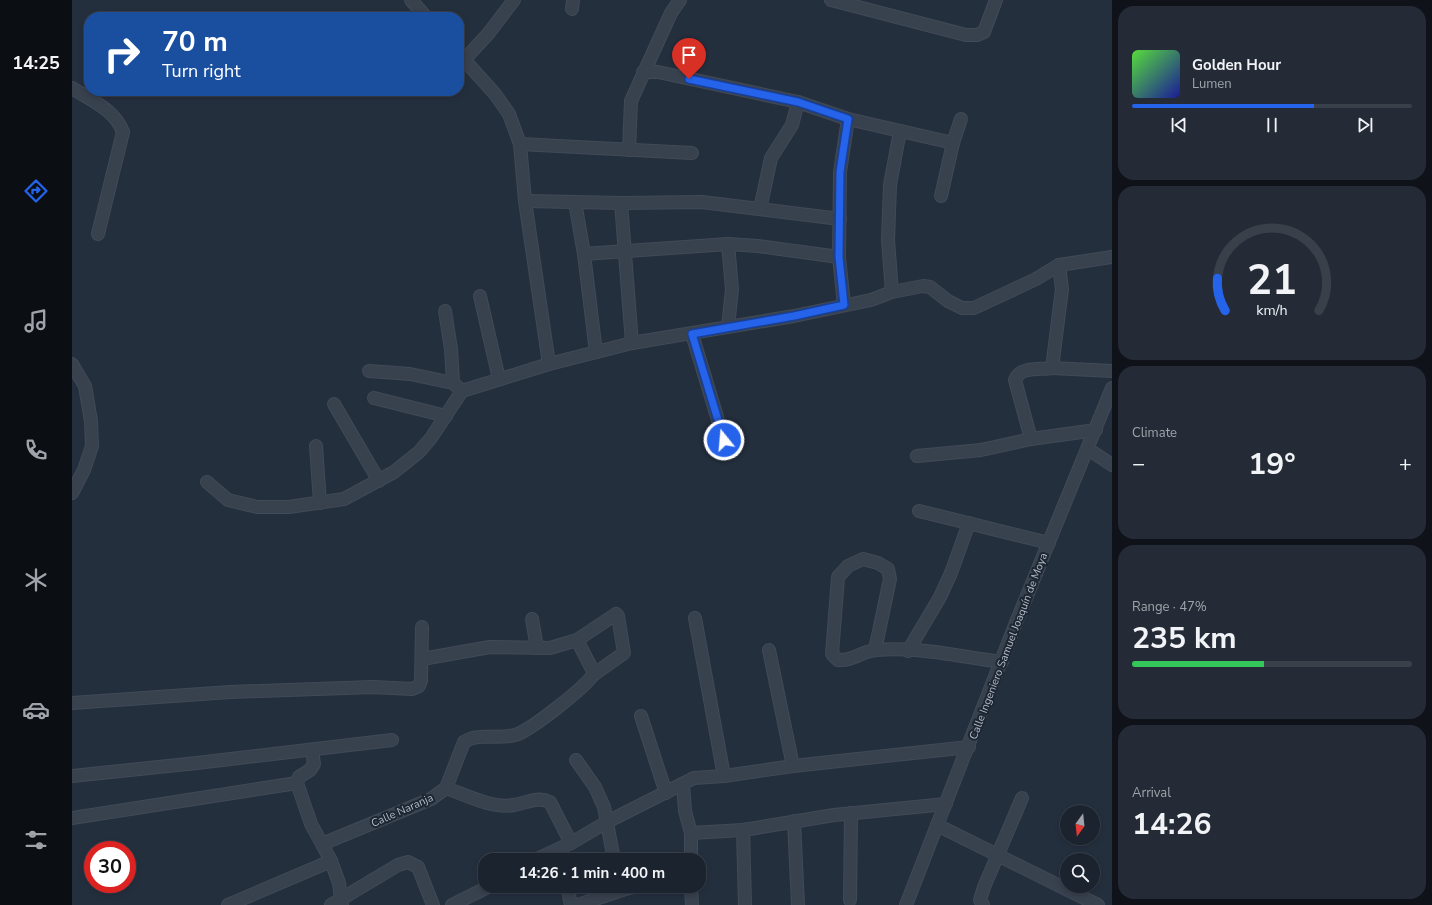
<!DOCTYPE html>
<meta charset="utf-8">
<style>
body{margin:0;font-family:"Nunito Sans",sans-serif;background:#242b36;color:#f1f3f6;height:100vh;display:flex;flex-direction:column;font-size:15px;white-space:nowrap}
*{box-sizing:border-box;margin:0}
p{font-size:13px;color:#a0a4aa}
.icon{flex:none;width:22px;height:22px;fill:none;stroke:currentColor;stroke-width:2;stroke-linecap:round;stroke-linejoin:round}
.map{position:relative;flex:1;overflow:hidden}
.panel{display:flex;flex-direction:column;gap:6px;padding:6px;background:#0f1319;width:320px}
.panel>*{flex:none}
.guide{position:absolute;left:12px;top:12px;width:380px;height:84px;border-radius:16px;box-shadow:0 2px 6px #0003,0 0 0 1px #39404a;background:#1a4fa0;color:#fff;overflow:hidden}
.needle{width:26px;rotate:195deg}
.buttons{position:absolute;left:988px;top:805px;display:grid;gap:8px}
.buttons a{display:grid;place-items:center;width:40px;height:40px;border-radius:50%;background:#1b232e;box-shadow:0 2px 6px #0003,0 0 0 1px #39404a;font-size:20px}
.speed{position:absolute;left:12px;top:841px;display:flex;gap:8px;font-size:20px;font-weight:700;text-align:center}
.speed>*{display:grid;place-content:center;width:52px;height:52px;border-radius:50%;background:#1b232e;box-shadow:0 2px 6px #0003,0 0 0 1px #39404a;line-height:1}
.speed .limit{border:6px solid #d22;background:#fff;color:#111}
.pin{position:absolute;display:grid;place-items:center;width:34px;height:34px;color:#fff;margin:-41px -17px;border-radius:50% 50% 50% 0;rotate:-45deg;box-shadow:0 0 4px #0007}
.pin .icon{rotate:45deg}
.me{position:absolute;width:44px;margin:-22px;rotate:343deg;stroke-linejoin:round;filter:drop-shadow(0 0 3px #0008)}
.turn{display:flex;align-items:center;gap:14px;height:84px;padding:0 12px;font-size:18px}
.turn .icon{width:52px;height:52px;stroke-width:2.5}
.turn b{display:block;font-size:28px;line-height:34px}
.big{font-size:30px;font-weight:700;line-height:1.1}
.panel .widget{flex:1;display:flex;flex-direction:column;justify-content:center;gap:6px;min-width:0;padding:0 14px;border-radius:16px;background:#242b36}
.panel .dial{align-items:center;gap:0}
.dial svg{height:104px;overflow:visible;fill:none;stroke:#39404a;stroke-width:7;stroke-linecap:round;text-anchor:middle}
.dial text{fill:#f1f3f6;stroke:none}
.song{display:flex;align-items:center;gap:12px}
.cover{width:48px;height:48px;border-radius:6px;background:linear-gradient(135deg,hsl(110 70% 55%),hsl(240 70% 35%))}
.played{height:4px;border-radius:2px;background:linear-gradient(90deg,#2563eb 65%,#39404a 65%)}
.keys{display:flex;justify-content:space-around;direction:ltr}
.heat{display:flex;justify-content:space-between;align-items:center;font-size:22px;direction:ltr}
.charge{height:6px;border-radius:3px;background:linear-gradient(90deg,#34c759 47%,#39404a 0)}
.trip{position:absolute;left:406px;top:853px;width:228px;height:40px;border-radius:16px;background:#1b232e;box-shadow:0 2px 6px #0003,0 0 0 1px #39404a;font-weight:700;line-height:40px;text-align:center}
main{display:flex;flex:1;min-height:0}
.tabs{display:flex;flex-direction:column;width:72px;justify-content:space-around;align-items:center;background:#0b0e12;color:#a0a4aa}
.tabs .icon{width:28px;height:28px}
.tabs .on{color:#2563eb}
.tabs b{font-size:18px;color:#f1f3f6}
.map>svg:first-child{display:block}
</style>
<main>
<nav class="tabs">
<b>14:25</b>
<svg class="icon on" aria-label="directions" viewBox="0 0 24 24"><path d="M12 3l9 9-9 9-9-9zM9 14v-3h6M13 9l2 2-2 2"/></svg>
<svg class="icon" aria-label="music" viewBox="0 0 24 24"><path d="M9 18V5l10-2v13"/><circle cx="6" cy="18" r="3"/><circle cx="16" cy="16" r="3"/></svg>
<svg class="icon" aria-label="phone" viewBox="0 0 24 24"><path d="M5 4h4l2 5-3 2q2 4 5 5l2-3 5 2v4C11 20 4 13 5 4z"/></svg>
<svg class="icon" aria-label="climate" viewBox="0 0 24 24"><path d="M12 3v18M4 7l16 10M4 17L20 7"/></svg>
<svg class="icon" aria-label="car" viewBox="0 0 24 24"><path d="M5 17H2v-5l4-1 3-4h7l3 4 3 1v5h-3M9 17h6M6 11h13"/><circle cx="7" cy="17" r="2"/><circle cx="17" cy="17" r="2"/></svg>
<svg class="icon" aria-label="filters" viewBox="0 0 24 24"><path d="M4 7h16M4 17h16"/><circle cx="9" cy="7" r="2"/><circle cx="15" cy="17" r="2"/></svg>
</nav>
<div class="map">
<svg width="1040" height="905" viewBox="0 0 1040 905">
<rect width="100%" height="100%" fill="#242f3e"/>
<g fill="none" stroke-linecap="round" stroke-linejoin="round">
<g stroke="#414a57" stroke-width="14">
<g id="minor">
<path d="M339,0L354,17"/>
<path d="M759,0L894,35H905L912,32L924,0"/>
<path d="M500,9L501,0"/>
<path d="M387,54L423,94L437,114L448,144L453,201L477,364"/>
<path d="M392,60L416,34L442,0"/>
<path d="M571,72H586L726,102L776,119L881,143"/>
<path d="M0,88C19,100 43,110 51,132L26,234"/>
<path d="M448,144L620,153"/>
<path d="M557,150L559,101L599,13L608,0"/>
<path d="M869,196L881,143L889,119"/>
<path d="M453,201L549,203L630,202L768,219"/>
<path d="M503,202L512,254L524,352"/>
<path d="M549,203L560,343"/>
<path d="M688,209L699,158L720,125L726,102"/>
<path d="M656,244L660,289L656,327"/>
<path d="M512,254L656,244L686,246L767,257"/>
<path d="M987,265L990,289L980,368C968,370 948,366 943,380L959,439L1024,430"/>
<path d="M820,292L816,240L818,185L828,131"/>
<path d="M408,296L427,379"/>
<path d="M772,305L767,257L768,172L776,119"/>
<path d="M373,311L379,349L381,383L390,391"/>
<path d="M620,334L652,440"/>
<path d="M0,364L13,386L19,421L20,446L12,470L0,493"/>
<path d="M980,368L1040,371"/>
<path d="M297,371L338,374L381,383"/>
<path d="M302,398L374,416"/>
<path d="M262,404L307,481"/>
<path d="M244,446L248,503"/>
<path d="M1016,449L1040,465"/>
<path d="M845,456L909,450L959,439"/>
<path d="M135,482L156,500L185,507H217L272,499L322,472L347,452L359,438L390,391L477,364L560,343L722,316L799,300L820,292L851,286L858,287L876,301L890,308H902L964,279L987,265L1040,257"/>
<path d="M847,511L977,543"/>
<path d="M623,618L652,776"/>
<path d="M460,619L465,648"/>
<path d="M697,650L721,766"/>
<path d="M803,650L818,579L816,569L806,563L791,559L776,566L766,577L760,654L766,660C782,661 790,651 804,650C845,646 889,657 930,662"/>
<path d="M836,651L868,597L879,573L897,523"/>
<path d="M350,659L418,647L478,648L505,640L544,614L546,616L552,653L521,675"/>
<path d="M0,703L158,692L301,687L340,689L347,686L349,681L350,627"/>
<path d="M569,716L594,793"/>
<path d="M240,750L242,764L238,770L227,777L225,783L239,824L250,844"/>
<path d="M504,760L523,787L532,807L542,860"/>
<path d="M0,776L125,763L320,740"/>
<path d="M611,784L613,811L619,833V860"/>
<path d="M374,788C394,795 420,809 442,805C455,803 465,796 478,802L499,843"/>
<path d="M0,818L225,783"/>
<path d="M722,821L726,905"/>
<path d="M865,825L1026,905"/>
<path d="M671,830L673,905"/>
<path d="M619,833L671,830L762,815L874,804"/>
<path d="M463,860L499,843L535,822L622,778L652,776L721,766L897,747"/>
<path d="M259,861L267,883L270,905"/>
<path d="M495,886L499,905"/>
<path d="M619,886L620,905"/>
<path d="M550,890L565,886"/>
<path d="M778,900L779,813"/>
<path d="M156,905L259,861L250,844L359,799L374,788L392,742C406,732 426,740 443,735C458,731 512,688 521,675V671L505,640"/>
<path d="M259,905L326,865L336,862L346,867L361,905"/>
<path d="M380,905L418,886"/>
<path d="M506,905L550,890L549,886"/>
<path d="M834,905L945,620L1040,388"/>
<path d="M911,905L908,900L912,887L950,798"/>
</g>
</g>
<use href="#minor" stroke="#38414e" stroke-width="12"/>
</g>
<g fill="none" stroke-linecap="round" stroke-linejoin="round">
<g stroke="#184099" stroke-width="10">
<path id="route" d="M617,79L726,102L776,119L768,172L767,257L772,305L722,316L620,334L652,440"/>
</g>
<use href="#route" stroke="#2563eb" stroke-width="7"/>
</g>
<g text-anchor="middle" stroke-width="4" stroke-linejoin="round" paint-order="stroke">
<g font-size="11" fill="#b4bcc9" stroke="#1d2633">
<text transform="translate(936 646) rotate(-69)" y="4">Calle Ingeniero Samuel Joaquín de Moya</text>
<text transform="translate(330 810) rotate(-24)" y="4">Calle Naranja</text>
</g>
</g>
</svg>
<div class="buttons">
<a><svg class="needle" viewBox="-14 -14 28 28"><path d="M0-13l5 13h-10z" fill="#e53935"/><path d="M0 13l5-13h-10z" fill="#a0a4aa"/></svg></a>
<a><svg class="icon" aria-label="search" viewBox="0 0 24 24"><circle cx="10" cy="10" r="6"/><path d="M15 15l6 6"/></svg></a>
</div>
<div class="speed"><div class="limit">30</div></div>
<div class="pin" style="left:617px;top:79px;background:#d93025"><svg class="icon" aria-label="arrive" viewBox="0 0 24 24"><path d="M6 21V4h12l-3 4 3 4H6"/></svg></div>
<svg class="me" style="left:652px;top:440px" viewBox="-20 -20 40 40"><circle r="17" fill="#2563eb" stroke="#fff" stroke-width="3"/><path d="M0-11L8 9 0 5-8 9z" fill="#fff"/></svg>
<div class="trip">14:26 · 1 min · 400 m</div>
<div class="guide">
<div class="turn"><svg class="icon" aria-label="right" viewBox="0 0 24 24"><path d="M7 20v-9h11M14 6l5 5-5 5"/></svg><div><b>70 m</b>Turn right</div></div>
</div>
</div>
<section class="panel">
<div class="widget">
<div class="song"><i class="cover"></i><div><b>Golden Hour</b><p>Lumen</p></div></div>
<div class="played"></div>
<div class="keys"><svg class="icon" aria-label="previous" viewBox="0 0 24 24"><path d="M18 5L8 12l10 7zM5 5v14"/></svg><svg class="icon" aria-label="pause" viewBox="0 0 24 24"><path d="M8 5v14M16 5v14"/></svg><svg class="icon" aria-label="next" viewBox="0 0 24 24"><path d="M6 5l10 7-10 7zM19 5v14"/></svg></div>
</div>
<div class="widget dial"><svg viewBox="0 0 100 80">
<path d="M14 69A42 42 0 1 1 86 69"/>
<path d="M14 69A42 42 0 0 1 8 44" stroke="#2563eb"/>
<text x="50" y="56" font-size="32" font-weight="700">21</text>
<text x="50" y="72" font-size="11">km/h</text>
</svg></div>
<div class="widget"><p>Climate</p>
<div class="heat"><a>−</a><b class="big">19°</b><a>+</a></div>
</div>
<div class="widget"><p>Range · 47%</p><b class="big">235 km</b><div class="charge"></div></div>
<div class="widget"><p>Arrival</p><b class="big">14:26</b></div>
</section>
</main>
